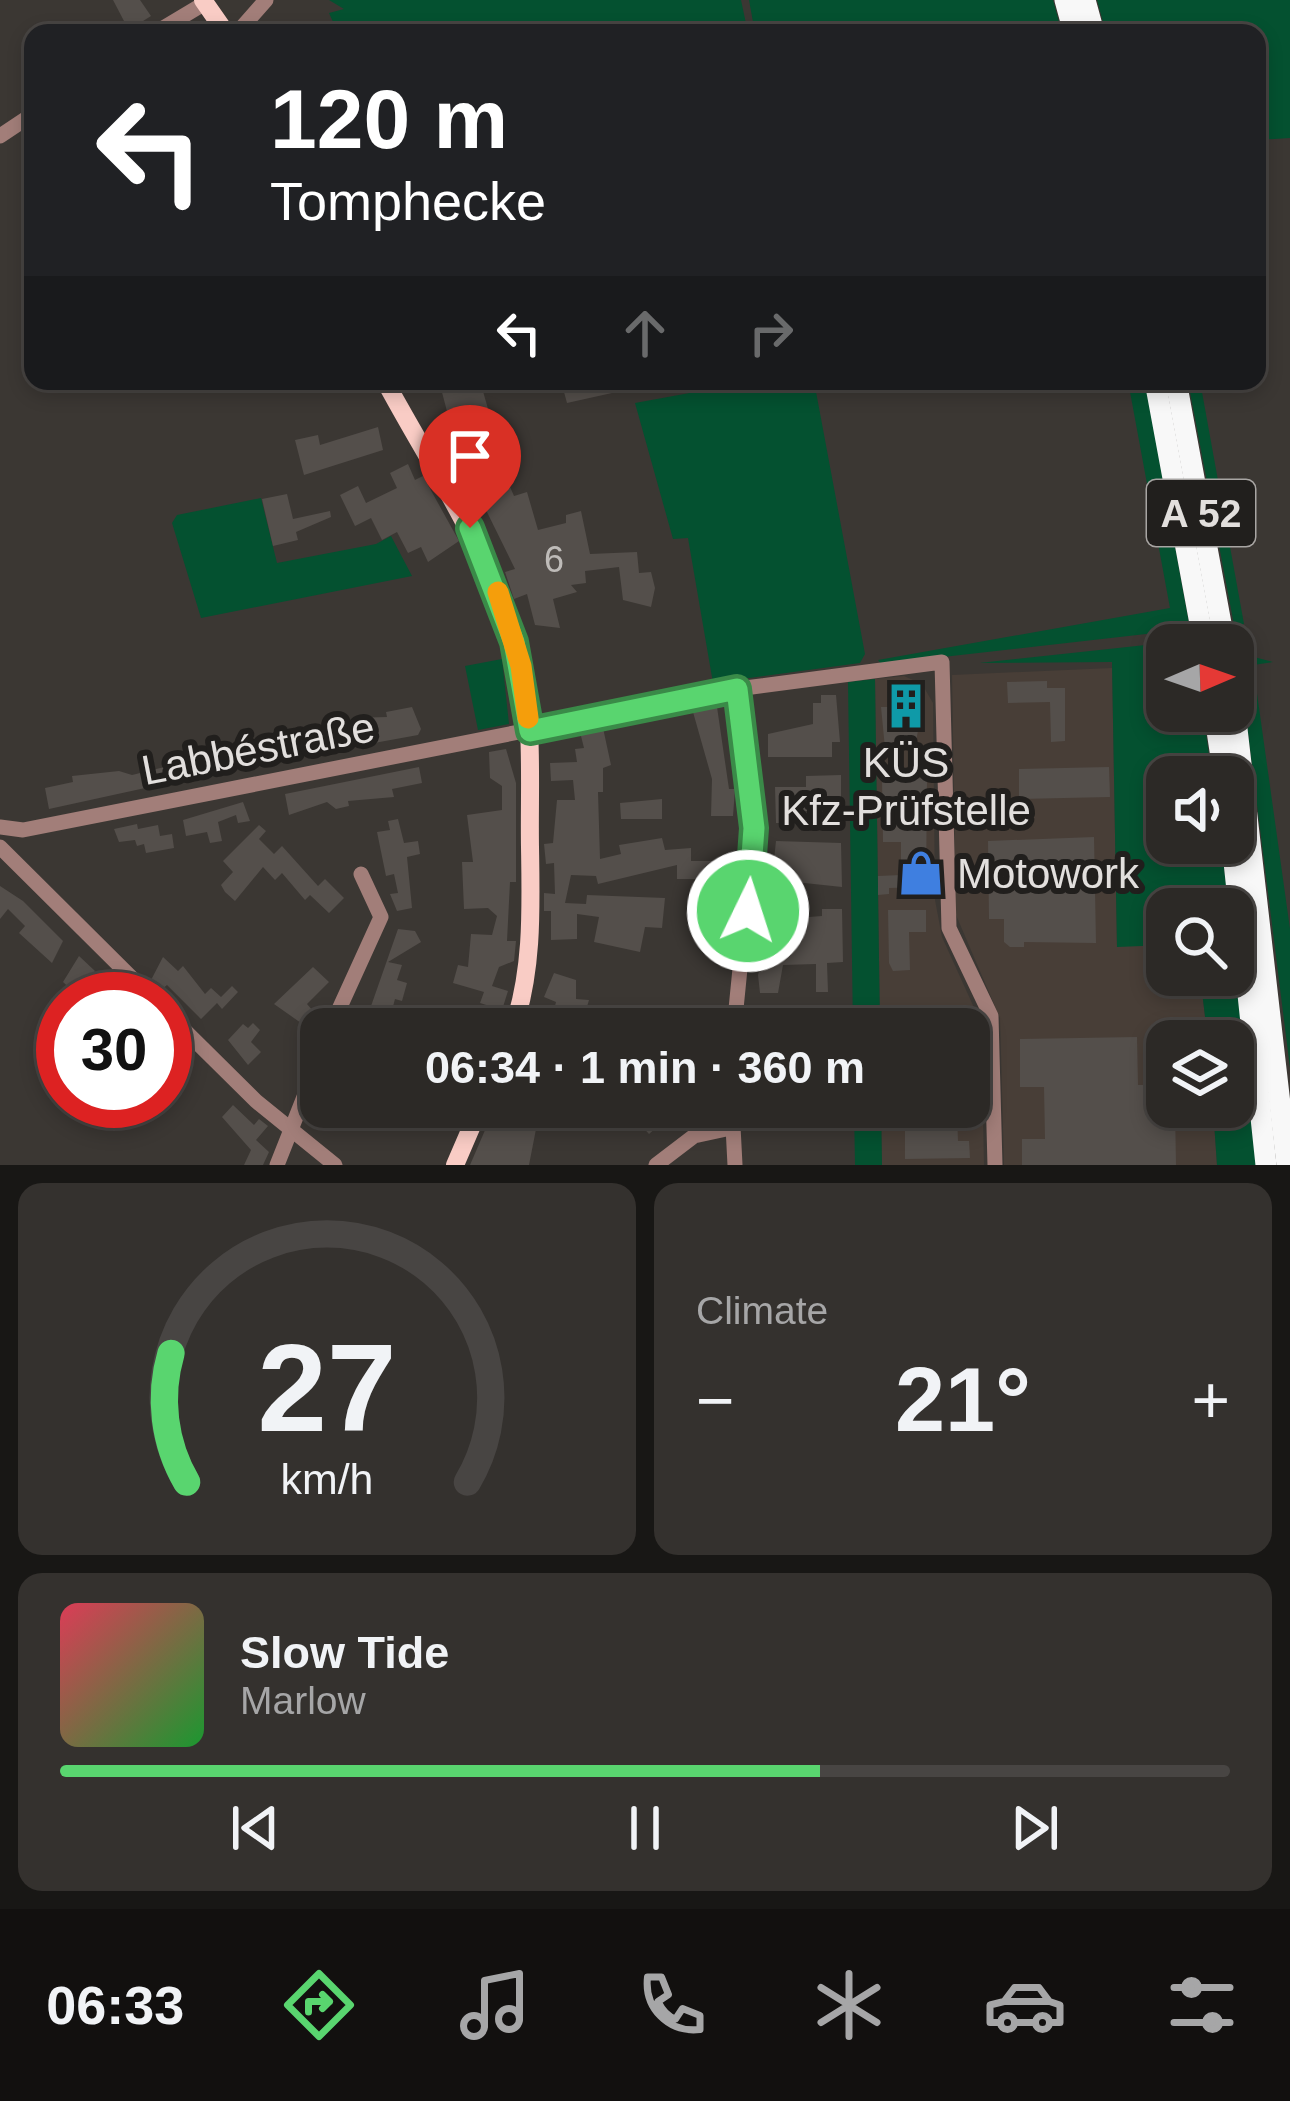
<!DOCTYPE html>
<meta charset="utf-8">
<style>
body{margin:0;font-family:Helvetica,sans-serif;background:#34312e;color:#f1f3f6;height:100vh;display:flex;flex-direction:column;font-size:45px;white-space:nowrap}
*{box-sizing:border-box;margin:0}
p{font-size:39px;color:#a6a6a7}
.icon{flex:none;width:66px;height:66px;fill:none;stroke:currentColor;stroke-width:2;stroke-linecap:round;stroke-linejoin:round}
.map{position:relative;height:1165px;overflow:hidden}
.sheet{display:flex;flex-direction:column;gap:18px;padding:18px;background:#181715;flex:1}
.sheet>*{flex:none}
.banner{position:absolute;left:24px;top:24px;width:1242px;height:366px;border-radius:24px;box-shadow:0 6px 18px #0003,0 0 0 3px #484543;background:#202124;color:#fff;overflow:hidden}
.needle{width:78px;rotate:88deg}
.fabs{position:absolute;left:1146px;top:624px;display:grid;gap:24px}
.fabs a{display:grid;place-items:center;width:108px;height:108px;border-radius:24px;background:#2c2926;box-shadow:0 6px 18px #0003,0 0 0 3px #484543;font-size:60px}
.speed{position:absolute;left:36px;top:972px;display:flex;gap:24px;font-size:60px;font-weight:700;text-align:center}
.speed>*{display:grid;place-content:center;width:156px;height:156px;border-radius:50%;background:#2c2926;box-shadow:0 6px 18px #0003,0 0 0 3px #484543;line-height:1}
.speed .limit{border:18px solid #d22;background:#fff;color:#111}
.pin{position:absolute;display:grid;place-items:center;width:102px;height:102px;color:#fff;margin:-123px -51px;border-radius:50% 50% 50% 0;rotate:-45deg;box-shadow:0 0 12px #0007}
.pin .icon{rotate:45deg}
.me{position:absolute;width:132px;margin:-66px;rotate:4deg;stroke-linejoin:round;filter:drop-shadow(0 0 9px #0008)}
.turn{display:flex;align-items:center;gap:42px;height:252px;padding:0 48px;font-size:54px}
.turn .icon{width:156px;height:156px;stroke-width:2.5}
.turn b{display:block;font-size:84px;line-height:102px}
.lanes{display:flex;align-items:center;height:114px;padding:0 48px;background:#0003;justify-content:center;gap:60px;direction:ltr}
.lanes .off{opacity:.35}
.big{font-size:90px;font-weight:700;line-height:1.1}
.sheet .card{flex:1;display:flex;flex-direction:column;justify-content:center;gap:18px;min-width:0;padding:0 42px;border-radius:24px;background:#34312e}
.sheet .dial{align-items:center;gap:0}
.dial svg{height:312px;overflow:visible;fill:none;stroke:#484543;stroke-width:7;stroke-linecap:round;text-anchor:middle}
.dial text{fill:#f1f3f6;stroke:none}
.song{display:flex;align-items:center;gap:36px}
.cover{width:144px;height:144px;border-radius:18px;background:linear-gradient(135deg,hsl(350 70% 55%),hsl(130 70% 35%))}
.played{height:12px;border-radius:6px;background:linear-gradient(90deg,#59d56f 65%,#484543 65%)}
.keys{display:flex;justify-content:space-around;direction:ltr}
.heat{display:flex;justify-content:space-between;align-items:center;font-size:66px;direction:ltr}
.sheet .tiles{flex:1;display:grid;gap:18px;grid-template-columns:1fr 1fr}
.card:last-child{grid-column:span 2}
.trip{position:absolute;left:300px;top:1008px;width:690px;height:120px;border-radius:24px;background:#2c2926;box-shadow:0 6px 18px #0003,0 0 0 3px #484543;font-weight:700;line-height:120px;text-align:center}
.tabs{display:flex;height:192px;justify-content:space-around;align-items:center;background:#12100f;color:#a6a6a7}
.tabs .icon{width:84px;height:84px}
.tabs .on{color:#59d56f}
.tabs b{font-size:54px;color:#f1f3f6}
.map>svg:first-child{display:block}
</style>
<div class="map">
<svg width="1290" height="1165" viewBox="0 0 1290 1165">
<rect width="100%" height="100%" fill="#3b3733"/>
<g fill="#483e37">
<path d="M1112,668L1117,946L1167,945V975H1200L1208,1041H1167V1107H1213L1217,1165H1004L1000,1018L956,915L952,675Z"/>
<path d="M904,676L922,684L933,703L935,900L942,937L981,1023L984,1165H882L881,1107H969V1029H880L875,679Z"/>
</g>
<g fill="#045130">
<path d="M329,0H741L748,33H338L329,13L344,9Z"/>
<path d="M749,0H1053L1062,33H755Z"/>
<path d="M1097,0H1290V138L1257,140V33H1106Z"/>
<path d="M755,381H814L865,654L860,663L713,683L688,538L673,539L635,403Z"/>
<path d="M1128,381H1145L1190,629L881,664L878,660L1170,608Z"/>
<path d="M1188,381H1200L1244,624L1234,625Z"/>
<path d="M261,498L277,563L376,544L391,536L412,576L201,618L172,523L177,515Z"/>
<path d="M1245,636L1254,657L1273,662L1253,665L1290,929V1068L1236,637Z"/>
<path d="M1192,640L1193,645H1167V711H1203L1212,777H1167V843H1221L1229,909H1167V945L1117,947L1112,662L979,663Z"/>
<path d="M502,659L509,724L478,730L465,666Z"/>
<path d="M875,679L880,1029H853L848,682Z"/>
<path d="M1233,947L1256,1165H1217L1213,1107H1233V1041H1208L1200,975H1233Z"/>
<path d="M854,1107H881L882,1165H855Z"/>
</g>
<g fill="#544f4b">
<path d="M113,0H140L151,16L124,33H106L124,21Z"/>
<path d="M439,381H480L495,433L448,446L441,427L433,426L448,415Z"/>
<path d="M561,381H628L630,389L567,403Z"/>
<path d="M378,427L383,450L304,475L295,440L318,435L320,445Z"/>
<path d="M488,445L497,476L504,473L514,496L527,492L538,530L566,523V515L581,511L590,554L637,552L639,573L651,572L655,588L651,607L623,600L619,567L585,571L586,583L571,585L577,592L553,599L560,628L535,625L527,594L514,599L505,572L515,569L485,508L476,512L467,499L484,490L479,473L475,469L456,479L449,466L471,462L470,455Z"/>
<path d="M408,464L415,480L423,476L459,541L428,562L421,547L408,553L397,532L382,540L371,518L355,526L340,495L358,486L366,503L397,488L390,473Z"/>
<path d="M287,494L293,519L330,511L331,517L296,532L298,540L273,546L262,499Z"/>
<path d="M1047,681V688H1065V741L1051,742L1050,702L1008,703L1007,682Z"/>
<path d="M898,689L924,698L915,747L885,748L881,707H892Z"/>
<path d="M821,695H836L840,742H832V757H768V734L813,724V703H821Z"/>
<path d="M412,707L421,729L418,735L264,763L260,742L264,739L318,731L317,726L328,723L329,729L354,724L353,718L387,717L386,712Z"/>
<path d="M717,707L729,789H735L733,816H711L712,779L693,712Z"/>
<path d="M603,728L611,765L603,768V792H598L600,859L621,854L619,845L662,838L665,850L691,848V861H720V867H729V889H721V894L705,895V879H677V865L598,884L596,876L571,875L565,903L586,904L587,895L665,898L662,928L645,927L640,952L594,942L599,917L577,914V939L551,940V911H544V893L555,894L554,863L546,864L544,844L553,843L557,800H575L573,780L551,781L550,763L577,762L575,749L584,748L580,732Z"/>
<path d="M506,749L516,783V882H510L507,941H516L514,961L499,967L492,986L508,991L502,1010L480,1003L484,992L453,983L458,965L468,967L471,934L492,935L497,916L488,908L464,909L462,862H473L467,815L502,810V786L490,778L489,752Z"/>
<path d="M213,755L220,756L223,771L49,809L45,788L73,782L72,776L119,771L132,775Z"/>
<path d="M419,767L422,783L392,789L394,797L348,801L349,806L336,809L327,802L289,815L285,794Z"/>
<path d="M1109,767L1110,797L1019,799V769Z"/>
<path d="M841,775V811H798V823H776L775,787H806V776Z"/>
<path d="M927,778L926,887L889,888V894L878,895V876L901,875V842H883L882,779Z"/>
<path d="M662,799V819H621L620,803Z"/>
<path d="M243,802L250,821L238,823L236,815L218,822L222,841L210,843L207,832L186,836L183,820Z"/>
<path d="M398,819L404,843L418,841L420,854L407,857L412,908L397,911L390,894L398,893L394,874L386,876L377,832L390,830L388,821Z"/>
<path d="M137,824L138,829L158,825L160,836L172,834L174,848L146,853L144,844L137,846L135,840L119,842L114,829Z"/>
<path d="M259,825L266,831L259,839L274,854L282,846L318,886L325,879L344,898L329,913L310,895L305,900L282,873L275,880L263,867L235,901L225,892L221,885L233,872L223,861Z"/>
<path d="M1094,837L1096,943L1024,942V947H1010L1004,942V919H989L988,841Z"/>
<path d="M776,841L841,843L842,887L795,882V887H771Z"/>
<path d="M0,886L23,901L63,941L52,963L19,933L25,926L8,909L0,919Z"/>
<path d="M822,909H842L843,962L827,963L828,992H816V964L783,965L778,993H760L758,975L760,967H768V948L796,947V918L822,916Z"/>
<path d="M888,910H926V932H909L910,970L893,971L889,963Z"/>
<path d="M398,929L415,931L421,942L388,962L402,965L397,980L407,983L402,1001L395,999L387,1029H363Z"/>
<path d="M79,956L95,971L91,975L115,999H68L74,992L63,982Z"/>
<path d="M163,957L178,971L183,966L205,994L211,988L221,997L232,986L238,992L222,1009L217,1003L201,1019L167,985L161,990L151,980Z"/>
<path d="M313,967L329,982L307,1004L313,1011L301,1023L274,1004Z"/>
<path d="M554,973L576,980V999L589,1000L586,1010L609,1017L606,1029H549L556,1002L544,997Z"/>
<path d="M253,1023L260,1030L251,1042L261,1052L248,1065L228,1040L243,1024L248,1028Z"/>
<path d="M1137,1037L1138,1085H1167V1107H1175L1176,1165H1022V1139H1045L1044,1087H1020V1039Z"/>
<path d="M233,1105L254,1125L259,1119L268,1126L256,1140L269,1152L263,1165H244L251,1150L222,1117Z"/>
<path d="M495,1107L537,1118L539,1108L554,1110L551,1126L537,1124L529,1165H470Z"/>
<path d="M639,1107H719L677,1123L673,1113L649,1134L631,1114Z"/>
<path d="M896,1107H941V1115L957,1114L958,1141H969L970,1158L905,1159V1129H896Z"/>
</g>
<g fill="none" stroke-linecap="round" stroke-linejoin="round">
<g stroke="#a27e79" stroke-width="15">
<path d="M155,33L205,3"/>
<path d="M237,33L266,0"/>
<path d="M0,136L33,114"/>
<path d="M0,827L23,830L737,689L942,662L949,928L991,1016L995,1165"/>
<path d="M0,847L153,999"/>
<path d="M165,1011L256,1101L335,1165"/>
<path d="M330,1029L381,917L361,874"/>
<path d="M734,1029L754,828L737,689"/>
<path d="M732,1107L735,1165"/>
<path d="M277,1165L321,1054"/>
<path d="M656,1165L694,1136L731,1128"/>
</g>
<g stroke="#f9ccc5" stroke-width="18">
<path d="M203,0L226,33"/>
<path d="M385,381C435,474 495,558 520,663C534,722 529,786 530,847C531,909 533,970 513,1029"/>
<path d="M455,1165L480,1107"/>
</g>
<g stroke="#f8f8f8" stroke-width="21">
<path d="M1065,0L1074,33"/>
<path d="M1085,0L1094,33"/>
<path d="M1155,381L1204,645"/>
<path d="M1176,381L1225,645"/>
<path d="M1233,694L1287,1165"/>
<path d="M1214,711L1224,777"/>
<path d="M1232,843L1266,1165"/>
</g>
</g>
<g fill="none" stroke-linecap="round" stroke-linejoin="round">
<g stroke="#3a8a48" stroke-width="30">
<path id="route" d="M470,528L514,642L530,731L737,689L754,828L748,911"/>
</g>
<use href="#route" stroke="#59d56f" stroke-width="21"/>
<path stroke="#f59e0b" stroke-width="21" d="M498,592L521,666L528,718"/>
</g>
<defs>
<g id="building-bare" transform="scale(3.6)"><path d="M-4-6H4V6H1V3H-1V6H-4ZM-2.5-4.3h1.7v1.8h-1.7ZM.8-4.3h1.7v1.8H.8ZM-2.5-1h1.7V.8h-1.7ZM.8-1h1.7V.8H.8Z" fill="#0f9aa8" stroke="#211f1d" stroke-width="2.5" paint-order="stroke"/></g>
<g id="shop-bare" transform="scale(3.6)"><path d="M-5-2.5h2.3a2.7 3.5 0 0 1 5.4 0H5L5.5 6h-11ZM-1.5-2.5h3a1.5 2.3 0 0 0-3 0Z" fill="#3f7fe0" stroke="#211f1d" stroke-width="2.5" paint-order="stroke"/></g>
</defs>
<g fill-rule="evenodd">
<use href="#building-bare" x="906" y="706"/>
<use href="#shop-bare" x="921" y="873"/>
</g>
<g text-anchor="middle" stroke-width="12" stroke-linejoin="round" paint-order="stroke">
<g font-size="36" fill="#bebbb8">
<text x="554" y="572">6</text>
</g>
<rect fill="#211f1d" stroke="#a8a5a3" stroke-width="3" x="1147" y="480" width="108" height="66" rx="9"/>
<g font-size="39" font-weight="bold" fill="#e2dfdd">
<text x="1201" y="527">A 52</text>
</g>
<g font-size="42" fill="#e2dfdd" stroke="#211f1d">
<text transform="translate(258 748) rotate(-11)" y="15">Labbéstraße</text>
</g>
<g font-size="42" fill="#e2dfdd" stroke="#211f1d">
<text x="906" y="777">KÜS<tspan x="906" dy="48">Kfz-Prüfstelle</tspan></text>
<text x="957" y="888" text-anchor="start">Motowork</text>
</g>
</g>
</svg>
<div class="fabs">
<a><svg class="needle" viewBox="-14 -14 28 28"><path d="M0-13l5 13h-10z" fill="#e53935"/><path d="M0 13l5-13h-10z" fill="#a6a6a7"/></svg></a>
<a><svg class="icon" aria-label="sound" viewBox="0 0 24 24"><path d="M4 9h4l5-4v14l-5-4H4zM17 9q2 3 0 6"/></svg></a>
<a><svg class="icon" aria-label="search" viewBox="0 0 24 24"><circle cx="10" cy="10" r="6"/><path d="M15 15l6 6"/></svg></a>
<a><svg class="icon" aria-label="layers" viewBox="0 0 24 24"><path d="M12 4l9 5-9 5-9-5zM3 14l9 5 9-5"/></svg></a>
</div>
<div class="speed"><div class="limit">30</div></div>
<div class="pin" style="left:470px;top:528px;background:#d93025"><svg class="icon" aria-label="arrive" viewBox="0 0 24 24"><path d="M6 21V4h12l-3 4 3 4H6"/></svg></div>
<svg class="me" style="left:748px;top:911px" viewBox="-20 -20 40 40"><circle r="17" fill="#59d56f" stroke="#fff" stroke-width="3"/><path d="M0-11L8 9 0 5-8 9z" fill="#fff"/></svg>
<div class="trip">06:34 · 1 min · 360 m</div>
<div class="banner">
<div class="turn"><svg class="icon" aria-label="left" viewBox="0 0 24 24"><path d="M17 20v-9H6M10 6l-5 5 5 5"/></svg><div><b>120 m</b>Tomphecke</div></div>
<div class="lanes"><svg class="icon" aria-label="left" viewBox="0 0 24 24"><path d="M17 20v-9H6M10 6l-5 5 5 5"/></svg><svg class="icon off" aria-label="ahead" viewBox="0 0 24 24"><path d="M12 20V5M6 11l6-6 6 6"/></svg><svg class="icon off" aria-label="right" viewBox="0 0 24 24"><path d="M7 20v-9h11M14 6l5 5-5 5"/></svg></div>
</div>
</div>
<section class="sheet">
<div class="tiles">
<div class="card dial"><svg viewBox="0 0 100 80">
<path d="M14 69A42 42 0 1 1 86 69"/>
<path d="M14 69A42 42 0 0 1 10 36" stroke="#59d56f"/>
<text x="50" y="56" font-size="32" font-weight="700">27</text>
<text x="50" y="72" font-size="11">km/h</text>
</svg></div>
<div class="card"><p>Climate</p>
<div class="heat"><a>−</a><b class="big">21°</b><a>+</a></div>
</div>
<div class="card">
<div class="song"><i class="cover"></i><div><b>Slow Tide</b><p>Marlow</p></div></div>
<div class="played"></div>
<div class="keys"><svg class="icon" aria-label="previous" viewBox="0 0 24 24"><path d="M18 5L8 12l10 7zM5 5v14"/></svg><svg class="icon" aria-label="pause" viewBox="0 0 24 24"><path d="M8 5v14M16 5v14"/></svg><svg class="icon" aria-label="next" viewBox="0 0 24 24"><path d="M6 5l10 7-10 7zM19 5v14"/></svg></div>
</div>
</div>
</section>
<nav class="tabs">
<b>06:33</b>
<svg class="icon on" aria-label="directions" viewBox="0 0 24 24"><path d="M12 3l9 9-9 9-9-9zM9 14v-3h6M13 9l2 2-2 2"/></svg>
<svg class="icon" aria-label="music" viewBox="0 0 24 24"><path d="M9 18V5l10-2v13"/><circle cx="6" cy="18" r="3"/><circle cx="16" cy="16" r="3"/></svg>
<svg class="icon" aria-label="phone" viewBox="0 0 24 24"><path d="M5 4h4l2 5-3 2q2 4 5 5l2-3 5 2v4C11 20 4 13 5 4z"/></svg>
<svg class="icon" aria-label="climate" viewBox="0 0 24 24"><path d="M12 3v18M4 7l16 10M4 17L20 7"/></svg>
<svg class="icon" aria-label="car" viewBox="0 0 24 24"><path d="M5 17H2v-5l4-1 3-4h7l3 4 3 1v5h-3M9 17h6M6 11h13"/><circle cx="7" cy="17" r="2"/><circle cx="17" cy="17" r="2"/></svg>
<svg class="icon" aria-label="filters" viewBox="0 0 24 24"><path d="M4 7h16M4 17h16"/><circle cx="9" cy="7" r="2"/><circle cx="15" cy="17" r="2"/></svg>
</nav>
